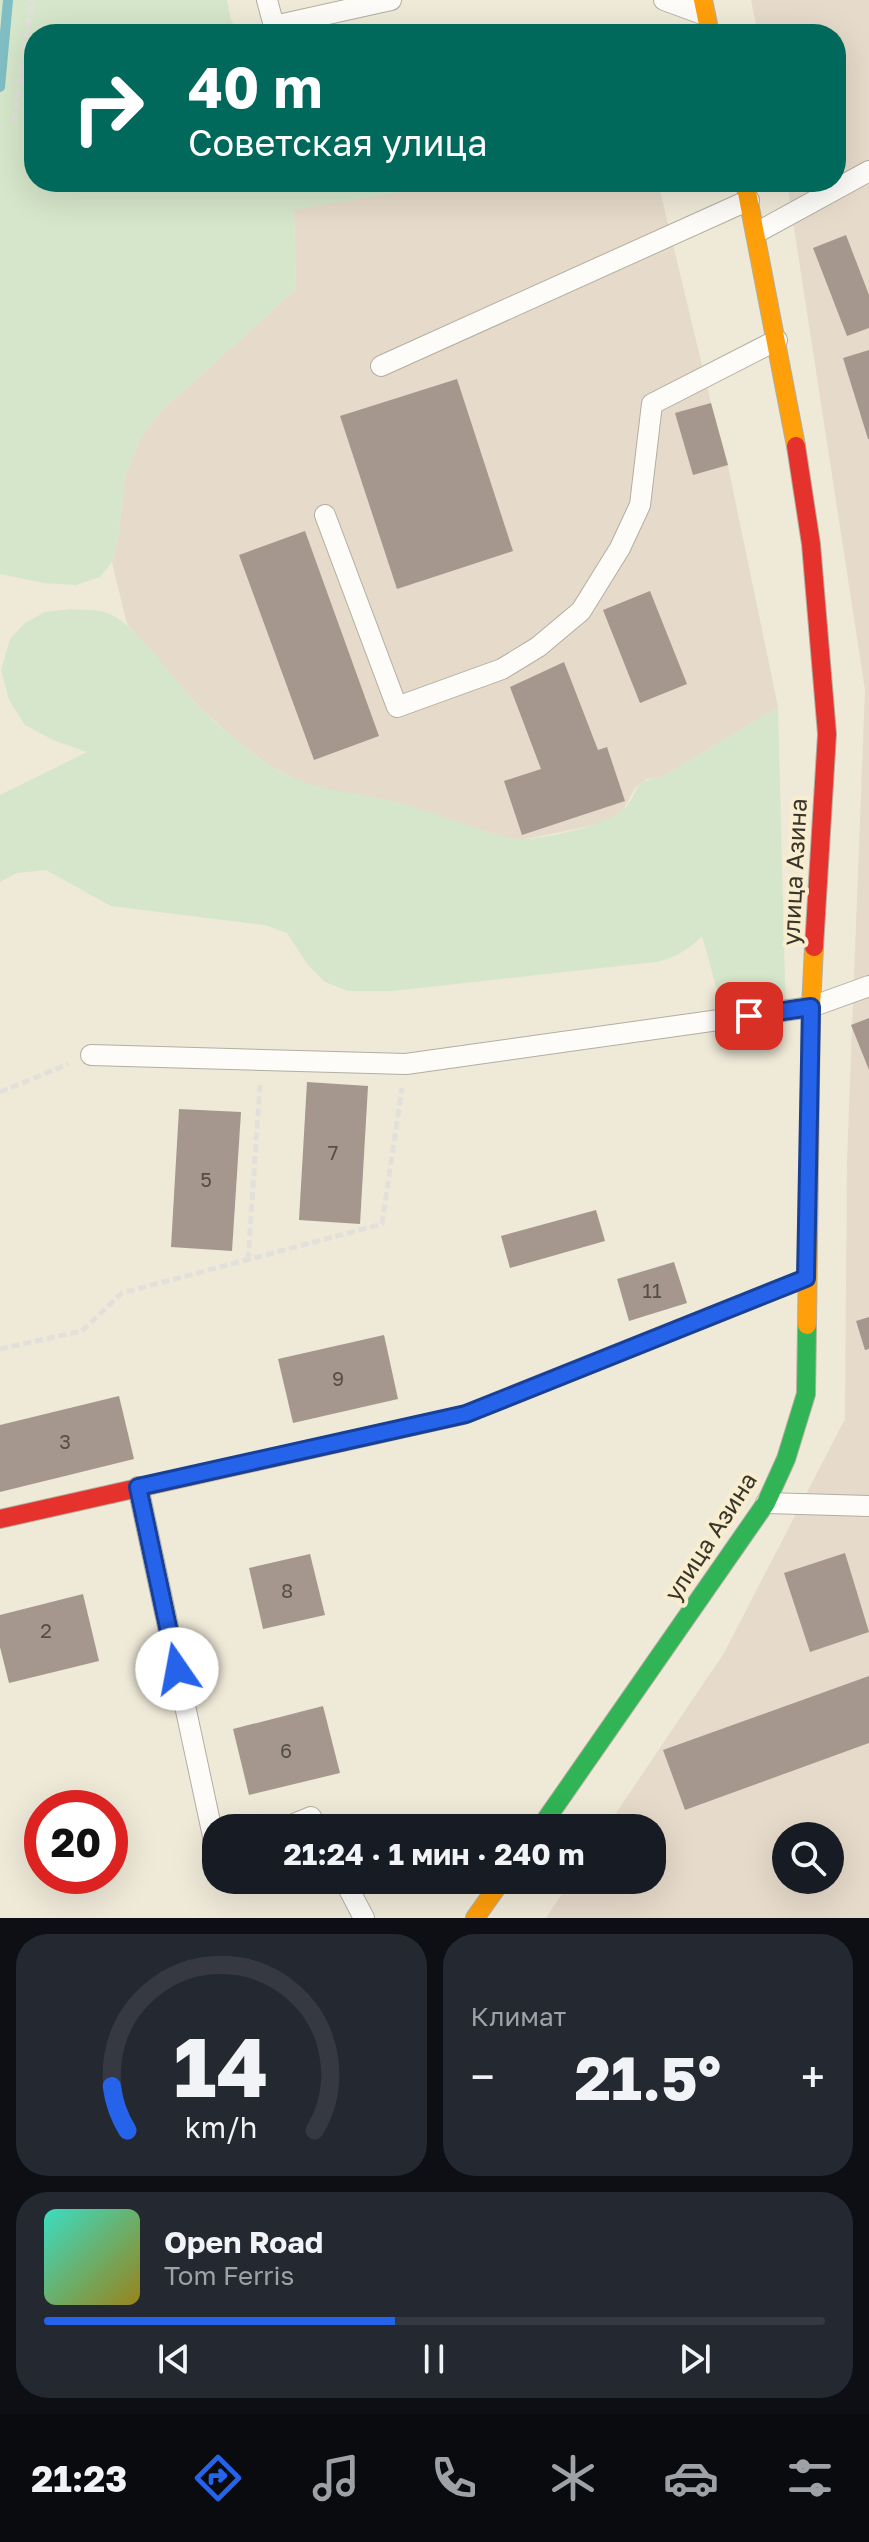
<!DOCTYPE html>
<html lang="ru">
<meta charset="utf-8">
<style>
body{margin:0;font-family:"Golos Text",sans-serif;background:#242831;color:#f1f3f6;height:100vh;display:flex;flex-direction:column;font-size:30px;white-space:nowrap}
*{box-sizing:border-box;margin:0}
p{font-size:26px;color:#9ea1a6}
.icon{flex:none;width:44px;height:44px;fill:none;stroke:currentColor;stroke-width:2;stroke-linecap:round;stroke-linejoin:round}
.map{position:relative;height:1918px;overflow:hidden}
.drawer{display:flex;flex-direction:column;gap:16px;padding:16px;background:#0d0f14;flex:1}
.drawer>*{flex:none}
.top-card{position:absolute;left:24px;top:24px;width:822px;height:168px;border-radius:32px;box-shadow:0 8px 32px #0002;background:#00695c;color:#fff;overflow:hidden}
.tools{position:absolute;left:772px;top:1822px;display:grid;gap:16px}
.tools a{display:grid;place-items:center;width:72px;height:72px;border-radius:50%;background:#171b24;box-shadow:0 8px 32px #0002;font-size:40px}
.speed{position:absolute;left:24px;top:1790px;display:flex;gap:16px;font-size:40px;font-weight:700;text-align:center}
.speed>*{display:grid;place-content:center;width:104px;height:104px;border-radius:50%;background:#171b24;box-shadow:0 8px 32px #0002;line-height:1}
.speed .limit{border:12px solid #d22;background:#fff;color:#111}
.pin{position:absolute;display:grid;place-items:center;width:68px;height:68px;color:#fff;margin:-34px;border-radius:16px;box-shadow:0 4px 12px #0006}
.me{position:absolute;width:88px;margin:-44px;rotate:348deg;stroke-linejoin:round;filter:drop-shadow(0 0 6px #0008)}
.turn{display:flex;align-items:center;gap:28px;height:168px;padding:0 32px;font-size:36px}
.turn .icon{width:104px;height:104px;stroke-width:2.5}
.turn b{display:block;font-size:56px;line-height:68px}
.big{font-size:60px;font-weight:700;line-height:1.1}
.drawer .card{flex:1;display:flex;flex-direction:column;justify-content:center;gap:12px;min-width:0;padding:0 28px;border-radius:32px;background:#242831}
.drawer .dial{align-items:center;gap:0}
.dial svg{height:208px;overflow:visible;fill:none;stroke:#363941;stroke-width:7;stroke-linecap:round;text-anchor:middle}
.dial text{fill:#f1f3f6;stroke:none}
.song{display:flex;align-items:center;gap:24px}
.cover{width:96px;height:96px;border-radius:12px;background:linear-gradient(135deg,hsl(170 70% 55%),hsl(50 70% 35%))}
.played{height:8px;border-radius:4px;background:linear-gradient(90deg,#2563eb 45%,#363941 45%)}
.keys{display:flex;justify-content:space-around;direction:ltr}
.heat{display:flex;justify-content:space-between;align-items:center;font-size:44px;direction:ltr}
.drawer .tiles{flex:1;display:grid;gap:16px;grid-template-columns:1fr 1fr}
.card:last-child{grid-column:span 2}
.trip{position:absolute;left:202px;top:1814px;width:464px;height:80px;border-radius:32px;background:#171b24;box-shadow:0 8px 32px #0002;font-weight:700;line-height:80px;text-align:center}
.tab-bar{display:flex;height:128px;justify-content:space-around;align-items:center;background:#090b0e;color:#9ea1a6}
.tab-bar .icon{width:56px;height:56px}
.tab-bar .active{color:#2563eb}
.tab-bar b{font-size:36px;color:#f1f3f6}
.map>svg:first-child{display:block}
</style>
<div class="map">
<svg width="869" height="1918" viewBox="0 0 869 1918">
<rect width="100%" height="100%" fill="#efe9d8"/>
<g fill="#e6daca" fill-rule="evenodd">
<path d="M751,0H869V1918H546L571,1880H652V1828H606L724,1653L845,1419L847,1160L865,690L787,182H836V34H758ZM786,1836H830V1880H786Z"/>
<path d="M459,182H658L711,403L728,466L778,707L662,777L647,779L635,788L623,810L608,821L576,829L521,840L503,837L401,804L327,791L297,780L269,765L236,740L201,709L127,624L112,562L118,540L125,477L139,441L159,413L296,289L294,209Z"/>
</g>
<g fill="#d6e6ca">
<path d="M0,0H227L231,20L239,34H34V182H459L294,210L296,289L159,413L139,441L125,477L118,540L112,562L100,577L76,585L44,583L0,574Z"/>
<path d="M71,609C82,610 97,609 107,613C134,621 179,685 200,708C220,728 243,746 265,762C310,794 354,790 404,804C429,812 454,820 479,829C492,833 506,839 520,839C541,840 609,825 624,809C642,791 628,782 662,777L778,707L786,1023L728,1029L702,936C688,950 675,958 656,962L392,991H348L325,982L308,965L287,933L265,925L111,906L46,870L17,873L0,882V795L87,752L53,740L25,725L9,700L1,670L10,639L25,623L45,612Z"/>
</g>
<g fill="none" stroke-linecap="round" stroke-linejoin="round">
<path stroke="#80bec4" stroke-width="10" d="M0,87L8,0"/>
</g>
<g fill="#a6978e">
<path d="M846,235L869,295V328L847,336L813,248Z"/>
<path d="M869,350V439H868L843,358Z"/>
<path d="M457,379L513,551L397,589L340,416Z"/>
<path d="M711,403L728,465L693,475L675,413Z"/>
<path d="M305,531L379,736L314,760L239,555Z"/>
<path d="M650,591L687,684L640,703L603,610Z"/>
<path d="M564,662L598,750L607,747L625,801L522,835L504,781L541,769L510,687Z"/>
<path d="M869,1018V1070L851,1025Z"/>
<path d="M307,1082L368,1086L360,1224L299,1220Z"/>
<path d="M179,1109L241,1112L232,1251L171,1247Z"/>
<path d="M596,1210L605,1241L510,1268L501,1236Z"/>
<path d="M674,1262L687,1303L629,1321L617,1279Z"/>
<path d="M869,1317V1349L865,1350L856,1321Z"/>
<path d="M384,1335L398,1399L293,1423L278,1359Z"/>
<path d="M119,1396L134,1459L0,1492V1425Z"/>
<path d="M845,1553L869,1632L810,1652L784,1573Z"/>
<path d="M310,1554L325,1615L263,1629L249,1568Z"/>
<path d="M83,1594L99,1661L9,1683L0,1647V1615Z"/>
<path d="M869,1676V1743L685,1810L663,1750Z"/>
<path d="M323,1706L340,1773L249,1795L233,1729Z"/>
</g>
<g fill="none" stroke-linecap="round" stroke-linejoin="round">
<g stroke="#b2aea0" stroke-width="22">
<g id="lane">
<path d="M267,0L274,26L391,0"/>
<path d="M664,0L705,15"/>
<path d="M756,233L869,171"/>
<path d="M381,366L749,200"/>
<path d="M325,515L397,707L502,669L538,647L581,611L620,548L640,505L652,404L777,340"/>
<path d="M91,1055L406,1064L811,1007L869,986"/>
<path d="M138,1487L216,1850"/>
<path d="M766,1503L869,1506"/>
<path d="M284,1828L311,1817L317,1828"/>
<path d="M344,1880L364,1918"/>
</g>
</g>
<g stroke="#b2aea0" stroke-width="20">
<path id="fast" d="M540,1828L766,1503L786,1459L806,1394L807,1325"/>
</g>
<g stroke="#b2aea0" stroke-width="20">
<g id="slow">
<path d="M703,0L710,34"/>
<path d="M745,182L796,446"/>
<path d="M807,1325L811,1007L814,947"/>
<path d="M463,1415L806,1278"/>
<path d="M475,1918L502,1880"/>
</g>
</g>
<g stroke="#b2aea0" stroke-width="20">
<g id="jam">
<path d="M796,446L811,544L827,734L814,947"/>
<path d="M0,1519L463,1415"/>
</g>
</g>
<g stroke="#e2e0db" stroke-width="5" stroke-dasharray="8 4" stroke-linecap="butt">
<path d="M14,121L32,0"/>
<path d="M0,1092L68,1064"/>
<path d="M248,1260L260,1085"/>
<path d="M0,1349L82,1331L122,1293L382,1224L402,1088"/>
</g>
<use href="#lane" stroke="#fdfcf9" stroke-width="20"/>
<use href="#fast" stroke="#30b455" stroke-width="18"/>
<use href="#slow" stroke="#ff9f0a" stroke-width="18"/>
<use href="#jam" stroke="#e5322d" stroke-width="18"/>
</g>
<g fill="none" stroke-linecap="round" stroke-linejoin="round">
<g stroke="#184099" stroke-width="20">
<path id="route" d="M177,1669L138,1487L466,1414L806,1278L811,1007L749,1016"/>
</g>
<use href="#route" stroke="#2563eb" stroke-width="14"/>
</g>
<g text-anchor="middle" stroke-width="8" stroke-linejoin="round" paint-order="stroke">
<g font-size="20" fill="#554e43">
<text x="333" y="1160">7</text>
<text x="206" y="1187">5</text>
<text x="652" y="1298">11</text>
<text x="338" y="1386">9</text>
<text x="65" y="1449">3</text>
<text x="287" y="1598">8</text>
<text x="46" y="1638">2</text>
<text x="286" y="1758">6</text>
</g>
<g font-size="24" fill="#3a352a" stroke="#f8edcf">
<text transform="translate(795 872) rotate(-87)" y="8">улица Азина</text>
<text transform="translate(711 1537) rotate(-57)" y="8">улица Азина</text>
</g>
</g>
</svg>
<div class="tools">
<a><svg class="icon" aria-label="search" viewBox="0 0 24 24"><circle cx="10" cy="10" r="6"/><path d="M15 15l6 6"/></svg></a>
</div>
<div class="speed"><div class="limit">20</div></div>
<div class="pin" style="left:749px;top:1016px;background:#d93025"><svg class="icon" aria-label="arrive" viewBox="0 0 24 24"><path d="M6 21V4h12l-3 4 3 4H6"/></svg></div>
<svg class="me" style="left:177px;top:1669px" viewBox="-20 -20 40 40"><circle r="19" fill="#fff"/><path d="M0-13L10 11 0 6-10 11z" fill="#2563eb"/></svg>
<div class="trip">21:24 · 1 мин · 240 m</div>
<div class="top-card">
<div class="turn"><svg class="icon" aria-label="right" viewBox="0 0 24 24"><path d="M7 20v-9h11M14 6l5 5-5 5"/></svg><div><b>40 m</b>Советская улица</div></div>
</div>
</div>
<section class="drawer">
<div class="tiles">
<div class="card dial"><svg viewBox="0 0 100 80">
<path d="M14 69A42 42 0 1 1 86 69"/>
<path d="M14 69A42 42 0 0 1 8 52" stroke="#2563eb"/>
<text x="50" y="56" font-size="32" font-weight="700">14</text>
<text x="50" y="72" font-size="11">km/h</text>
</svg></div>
<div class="card"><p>Климат</p>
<div class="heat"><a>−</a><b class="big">21.5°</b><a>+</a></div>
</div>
<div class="card">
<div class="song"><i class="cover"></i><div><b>Open Road</b><p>Tom Ferris</p></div></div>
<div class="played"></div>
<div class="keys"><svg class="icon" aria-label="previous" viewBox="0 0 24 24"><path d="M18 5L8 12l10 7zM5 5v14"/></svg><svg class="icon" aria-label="pause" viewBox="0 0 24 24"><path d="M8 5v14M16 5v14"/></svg><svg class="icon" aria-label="next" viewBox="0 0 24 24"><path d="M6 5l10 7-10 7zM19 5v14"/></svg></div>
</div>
</div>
</section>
<nav class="tab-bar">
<b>21:23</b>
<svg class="icon active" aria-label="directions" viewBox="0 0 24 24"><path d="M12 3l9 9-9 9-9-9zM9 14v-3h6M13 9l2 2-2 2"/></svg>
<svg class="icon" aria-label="music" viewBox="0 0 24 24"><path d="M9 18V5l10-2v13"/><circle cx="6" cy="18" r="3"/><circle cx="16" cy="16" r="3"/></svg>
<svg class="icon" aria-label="phone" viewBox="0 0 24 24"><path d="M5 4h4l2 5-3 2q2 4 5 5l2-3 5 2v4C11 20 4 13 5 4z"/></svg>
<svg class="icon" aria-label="climate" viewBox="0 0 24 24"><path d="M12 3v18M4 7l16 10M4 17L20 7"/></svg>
<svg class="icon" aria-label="car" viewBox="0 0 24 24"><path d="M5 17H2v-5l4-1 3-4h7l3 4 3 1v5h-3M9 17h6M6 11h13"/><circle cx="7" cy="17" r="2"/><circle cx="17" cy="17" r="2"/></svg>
<svg class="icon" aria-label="filters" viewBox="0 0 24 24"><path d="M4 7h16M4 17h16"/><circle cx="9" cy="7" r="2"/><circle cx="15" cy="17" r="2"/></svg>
</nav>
